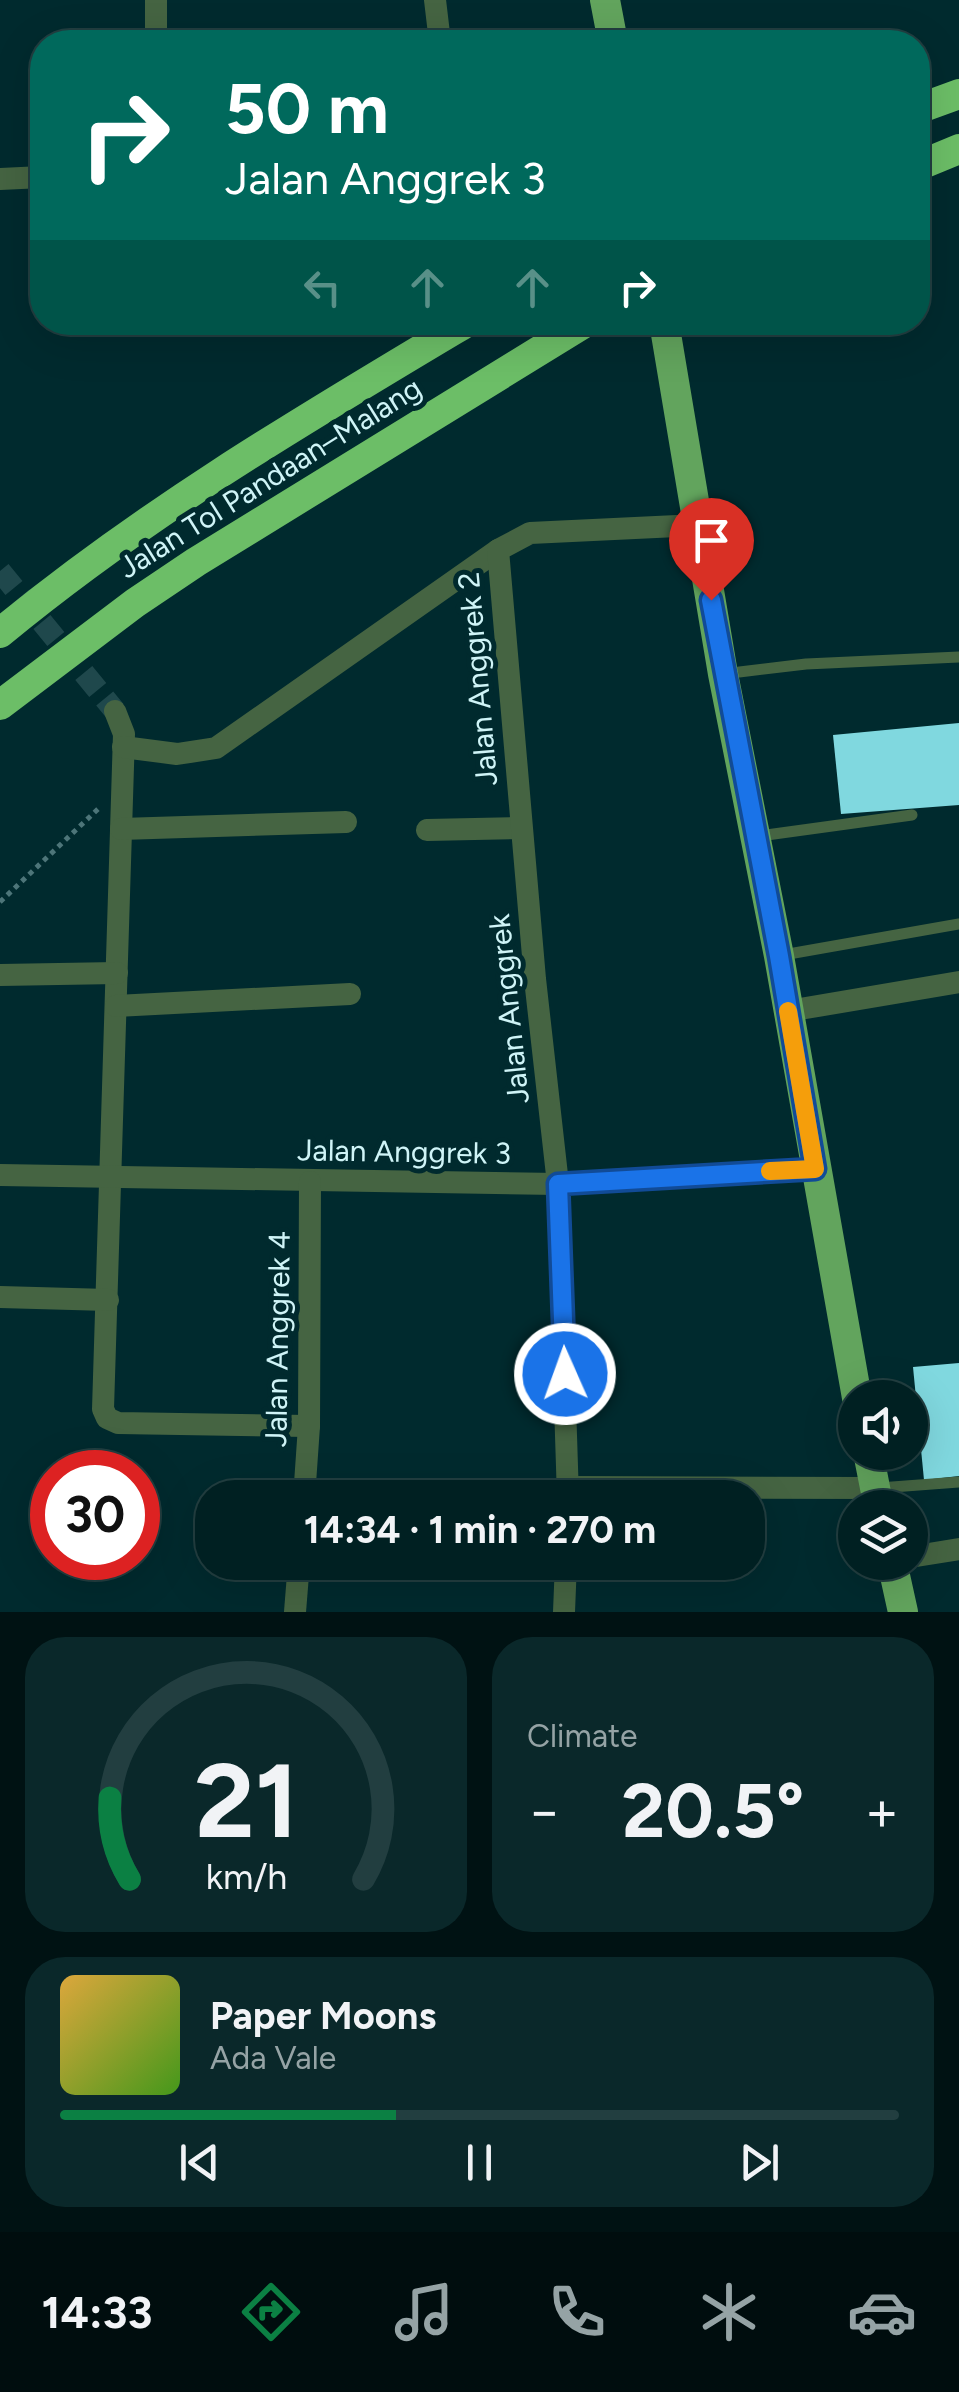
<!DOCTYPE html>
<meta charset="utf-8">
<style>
body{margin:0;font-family:Figtree,sans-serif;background:#0a282a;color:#f1f3f6;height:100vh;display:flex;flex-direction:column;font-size:38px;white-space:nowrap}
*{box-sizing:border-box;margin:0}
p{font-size:32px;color:#95a3a5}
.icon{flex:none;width:55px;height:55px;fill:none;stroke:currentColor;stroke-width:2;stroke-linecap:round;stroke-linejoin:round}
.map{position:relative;height:1612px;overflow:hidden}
.sheet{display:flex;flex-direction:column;gap:25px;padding:25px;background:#001213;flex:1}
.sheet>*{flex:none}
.guide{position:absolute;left:30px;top:30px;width:900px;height:305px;border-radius:40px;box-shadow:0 10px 40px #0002,0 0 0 2px #223e40;background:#00695c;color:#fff;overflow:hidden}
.controls{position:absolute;left:838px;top:1380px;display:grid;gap:20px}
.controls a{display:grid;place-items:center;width:90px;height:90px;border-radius:50%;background:#002022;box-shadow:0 10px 40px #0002,0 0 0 2px #223e40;font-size:50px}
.speed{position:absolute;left:30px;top:1450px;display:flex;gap:20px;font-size:50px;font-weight:700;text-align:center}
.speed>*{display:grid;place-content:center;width:130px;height:130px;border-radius:50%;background:#002022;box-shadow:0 10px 40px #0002,0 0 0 2px #223e40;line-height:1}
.speed .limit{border:15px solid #d22;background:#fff;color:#111}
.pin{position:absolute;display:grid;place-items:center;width:85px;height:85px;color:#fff;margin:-102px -42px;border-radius:50% 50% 50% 0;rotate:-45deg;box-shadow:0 0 10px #0007}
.pin .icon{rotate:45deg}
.me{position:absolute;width:110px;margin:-55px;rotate:358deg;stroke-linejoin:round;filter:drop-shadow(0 0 8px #0008)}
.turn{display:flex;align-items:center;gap:35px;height:210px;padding:0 30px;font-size:45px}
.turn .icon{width:130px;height:130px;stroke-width:2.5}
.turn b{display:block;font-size:70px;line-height:85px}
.lanes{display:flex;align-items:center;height:95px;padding:0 30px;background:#0003;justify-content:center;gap:50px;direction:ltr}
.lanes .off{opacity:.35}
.big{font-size:75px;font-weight:700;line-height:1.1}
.sheet .widget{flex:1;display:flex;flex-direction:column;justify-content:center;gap:15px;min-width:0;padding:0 35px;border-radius:40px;background:#0a282a}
.sheet .dial{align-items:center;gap:0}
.dial svg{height:260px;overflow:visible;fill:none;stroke:#223e40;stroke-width:7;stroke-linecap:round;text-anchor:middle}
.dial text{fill:#f1f3f6;stroke:none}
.song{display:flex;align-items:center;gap:30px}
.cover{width:120px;height:120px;border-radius:15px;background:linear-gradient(135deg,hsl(40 70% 55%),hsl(100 70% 35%))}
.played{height:10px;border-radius:5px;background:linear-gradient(90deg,#0b8043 40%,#223e40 40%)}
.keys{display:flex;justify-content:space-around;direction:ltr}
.heat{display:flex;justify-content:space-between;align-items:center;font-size:55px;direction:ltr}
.sheet .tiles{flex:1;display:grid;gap:25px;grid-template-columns:1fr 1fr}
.widget:last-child{grid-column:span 2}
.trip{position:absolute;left:195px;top:1480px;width:570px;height:100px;border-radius:40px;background:#002022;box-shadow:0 10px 40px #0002,0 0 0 2px #223e40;font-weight:700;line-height:100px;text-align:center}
.menu{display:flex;height:160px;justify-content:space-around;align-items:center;background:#000d0e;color:#95a3a5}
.menu .icon{width:70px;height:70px}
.menu .current{color:#0b8043}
.menu b{font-size:45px;color:#f1f3f6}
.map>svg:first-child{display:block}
</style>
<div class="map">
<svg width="959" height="1612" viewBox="0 0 959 1612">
<rect width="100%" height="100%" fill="#002a2e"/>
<g fill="#80d8df">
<path d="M959,723V805L841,814L833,735Z"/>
<path d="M959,1363V1476L924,1480L913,1367Z"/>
</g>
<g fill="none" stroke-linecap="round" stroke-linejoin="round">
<path stroke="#1f484c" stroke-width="22" stroke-dasharray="22 11" stroke-linecap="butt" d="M0,571L115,711"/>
<path stroke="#4d7579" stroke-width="5" stroke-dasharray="5 5" stroke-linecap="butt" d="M0,902L98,809"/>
<g stroke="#456442" stroke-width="11">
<path d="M723,674L806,664L959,657"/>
<path d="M759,836L912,815"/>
<path d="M783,955L959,924"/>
<path d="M879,1488L959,1482"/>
</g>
<g stroke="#456442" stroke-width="22">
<path d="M156,0V42"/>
<path d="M435,0L440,42"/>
<path d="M0,179L42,177"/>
<path d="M115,711L124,734L103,1409L107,1418L118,1423L309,1426"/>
<path d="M123,747L177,754L216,748L498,550"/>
<path d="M121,829L346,822"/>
<path d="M427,830L520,828"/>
<path d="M0,975L117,973"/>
<path d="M116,1006L350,994"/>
<path d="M788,1011L959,982"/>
<path d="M0,1175L558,1184L815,1169"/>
<path d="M0,1297L108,1300"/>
<path d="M569,1487L875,1488"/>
<path d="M304,1498L309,1426L310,1182"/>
<path d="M568,1498L558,1184L535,979L498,550L530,533L698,525"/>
<path d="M910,1557L959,1549"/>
<path d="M295,1612L299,1562"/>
<path d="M564,1612L566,1562"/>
</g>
<g stroke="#62a45d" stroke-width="30">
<path d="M605,0L613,42"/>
<path d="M664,322L723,674L779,956L857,1398"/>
<path d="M868,1452L879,1508"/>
<path d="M892,1562L903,1612"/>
</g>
<g stroke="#6cbe67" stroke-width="30">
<path d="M918,109L959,94"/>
<path d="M918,166L959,149"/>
<path d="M0,633C145,513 306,418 467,322"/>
<path d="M0,705L135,603L196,562L586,322"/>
</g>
</g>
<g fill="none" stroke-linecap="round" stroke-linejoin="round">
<g stroke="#114b97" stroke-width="25">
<path id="route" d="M565,1374L558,1184L815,1169L779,956L711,600"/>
</g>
<use href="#route" stroke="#1a73e8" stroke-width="18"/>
<path stroke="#f59e0b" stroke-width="18" d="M770,1171L815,1169L788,1011"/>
</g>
<g text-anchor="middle" stroke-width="10" stroke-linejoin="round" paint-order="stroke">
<g font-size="30" fill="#cff4f7" stroke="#002a2e">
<text transform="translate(270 478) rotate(-32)" y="10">Jalan Tol Pandaan–Malang</text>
<text transform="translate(478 679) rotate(-95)" y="10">Jalan Anggrek 2</text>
<text transform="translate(509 1009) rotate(-96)" y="10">Jalan Anggrek</text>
<text transform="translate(404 1152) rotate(1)" y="10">Jalan Anggrek 3</text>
<text transform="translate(278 1339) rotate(-89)" y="10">Jalan Anggrek 4</text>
</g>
</g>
</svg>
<div class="controls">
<a><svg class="icon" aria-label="sound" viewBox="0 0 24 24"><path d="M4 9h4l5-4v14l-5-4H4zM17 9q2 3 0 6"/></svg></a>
<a><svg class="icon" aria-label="layers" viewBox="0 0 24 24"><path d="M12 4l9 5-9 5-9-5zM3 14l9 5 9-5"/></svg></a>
</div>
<div class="speed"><div class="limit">30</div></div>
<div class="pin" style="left:711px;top:600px;background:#d93025"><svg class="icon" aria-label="arrive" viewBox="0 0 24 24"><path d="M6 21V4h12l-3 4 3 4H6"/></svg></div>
<svg class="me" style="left:565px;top:1374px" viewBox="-20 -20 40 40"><circle r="17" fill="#1a73e8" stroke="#fff" stroke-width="3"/><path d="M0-11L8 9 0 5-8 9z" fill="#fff"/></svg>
<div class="trip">14:34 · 1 min · 270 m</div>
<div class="guide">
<div class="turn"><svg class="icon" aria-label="right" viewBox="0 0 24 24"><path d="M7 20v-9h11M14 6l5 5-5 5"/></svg><div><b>50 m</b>Jalan Anggrek 3</div></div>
<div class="lanes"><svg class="icon off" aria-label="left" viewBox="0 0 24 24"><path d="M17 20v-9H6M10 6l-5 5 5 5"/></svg><svg class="icon off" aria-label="ahead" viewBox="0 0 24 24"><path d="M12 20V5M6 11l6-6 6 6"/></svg><svg class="icon off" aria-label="ahead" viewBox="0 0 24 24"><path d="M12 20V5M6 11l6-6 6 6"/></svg><svg class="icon" aria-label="right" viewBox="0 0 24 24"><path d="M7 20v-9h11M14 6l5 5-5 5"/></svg></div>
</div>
</div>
<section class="sheet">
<div class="tiles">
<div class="widget dial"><svg viewBox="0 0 100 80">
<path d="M14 69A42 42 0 1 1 86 69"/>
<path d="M14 69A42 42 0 0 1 8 44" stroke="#0b8043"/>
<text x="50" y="56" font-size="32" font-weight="700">21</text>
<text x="50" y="72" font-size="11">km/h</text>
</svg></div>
<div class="widget"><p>Climate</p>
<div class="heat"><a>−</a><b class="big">20.5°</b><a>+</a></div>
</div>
<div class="widget">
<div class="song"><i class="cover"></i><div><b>Paper Moons</b><p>Ada Vale</p></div></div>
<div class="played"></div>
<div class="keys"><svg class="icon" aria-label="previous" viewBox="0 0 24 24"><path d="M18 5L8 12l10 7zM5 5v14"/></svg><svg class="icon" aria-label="pause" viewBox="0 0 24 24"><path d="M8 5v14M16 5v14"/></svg><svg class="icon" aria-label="next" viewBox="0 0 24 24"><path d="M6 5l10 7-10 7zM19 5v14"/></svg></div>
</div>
</div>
</section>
<nav class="menu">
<b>14:33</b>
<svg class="icon current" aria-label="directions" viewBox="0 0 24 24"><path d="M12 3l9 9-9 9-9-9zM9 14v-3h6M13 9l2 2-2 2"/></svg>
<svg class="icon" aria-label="music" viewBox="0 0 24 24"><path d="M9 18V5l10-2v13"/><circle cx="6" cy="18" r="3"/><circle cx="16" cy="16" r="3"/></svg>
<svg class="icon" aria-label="phone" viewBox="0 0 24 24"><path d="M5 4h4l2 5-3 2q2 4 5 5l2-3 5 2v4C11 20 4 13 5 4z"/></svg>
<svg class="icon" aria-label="climate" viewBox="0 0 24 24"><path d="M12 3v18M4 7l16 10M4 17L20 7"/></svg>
<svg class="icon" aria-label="car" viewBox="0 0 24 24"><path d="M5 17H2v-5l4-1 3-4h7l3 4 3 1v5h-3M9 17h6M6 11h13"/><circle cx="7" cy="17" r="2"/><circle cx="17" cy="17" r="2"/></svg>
</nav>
